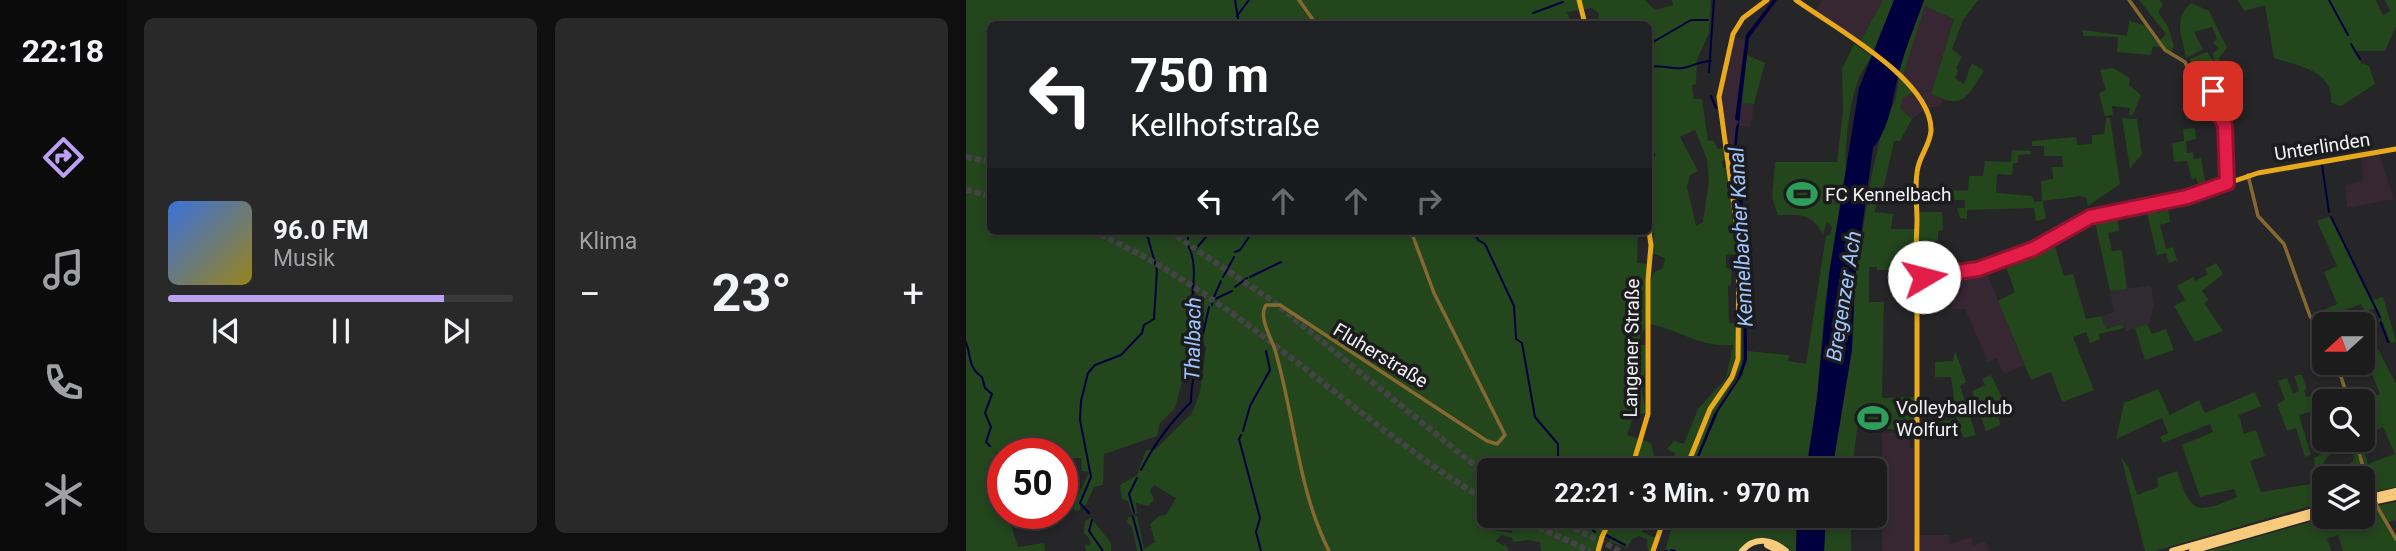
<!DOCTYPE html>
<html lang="de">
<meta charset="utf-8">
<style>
body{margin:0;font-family:Roboto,sans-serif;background:#29292a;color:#f1f3f6;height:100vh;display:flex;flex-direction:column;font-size:26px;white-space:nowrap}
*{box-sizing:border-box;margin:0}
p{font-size:23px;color:#a0a1a4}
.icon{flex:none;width:38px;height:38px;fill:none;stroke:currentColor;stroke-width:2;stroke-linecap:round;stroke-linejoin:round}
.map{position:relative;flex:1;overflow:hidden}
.sheet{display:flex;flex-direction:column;gap:18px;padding:18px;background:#0f0f10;width:840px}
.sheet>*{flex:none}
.hud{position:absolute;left:21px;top:21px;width:665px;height:214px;border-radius:10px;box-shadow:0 4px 10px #0003,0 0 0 2px #3a3a3b;background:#202124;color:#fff;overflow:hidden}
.needle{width:46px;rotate:249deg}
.controls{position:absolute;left:1346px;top:312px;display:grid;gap:14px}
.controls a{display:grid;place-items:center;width:63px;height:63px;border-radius:10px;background:#1c1c1d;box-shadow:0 4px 10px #0003,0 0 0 2px #3a3a3b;font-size:35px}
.speed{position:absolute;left:21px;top:438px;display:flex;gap:14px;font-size:35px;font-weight:700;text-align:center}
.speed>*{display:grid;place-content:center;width:91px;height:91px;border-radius:50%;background:#1c1c1d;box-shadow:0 4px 10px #0003,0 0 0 2px #3a3a3b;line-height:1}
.speed .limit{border:10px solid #d22;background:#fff;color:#111}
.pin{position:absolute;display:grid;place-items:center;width:60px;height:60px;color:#fff;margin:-30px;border-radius:14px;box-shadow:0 4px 10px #0006}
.me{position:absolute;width:77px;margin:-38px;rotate:82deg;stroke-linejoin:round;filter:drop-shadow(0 0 5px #0008)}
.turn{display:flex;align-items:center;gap:24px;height:147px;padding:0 28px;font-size:32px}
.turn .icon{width:91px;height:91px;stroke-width:2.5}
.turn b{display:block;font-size:49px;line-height:60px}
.lanes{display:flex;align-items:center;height:66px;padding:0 28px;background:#0003;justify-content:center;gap:35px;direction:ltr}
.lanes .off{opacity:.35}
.big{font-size:52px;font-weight:700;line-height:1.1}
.sheet .widget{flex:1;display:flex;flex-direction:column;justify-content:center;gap:10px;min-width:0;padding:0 24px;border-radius:10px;background:#29292a}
.song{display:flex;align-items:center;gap:21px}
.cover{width:84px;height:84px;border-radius:10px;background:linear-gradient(135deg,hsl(220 70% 55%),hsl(50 70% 35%))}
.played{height:7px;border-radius:4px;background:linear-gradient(90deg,#bca0f2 80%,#3a3a3b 80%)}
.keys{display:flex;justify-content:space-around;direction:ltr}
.heat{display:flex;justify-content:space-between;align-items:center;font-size:38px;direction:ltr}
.sheet .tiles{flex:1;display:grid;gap:18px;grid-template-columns:repeat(2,1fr)}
.trip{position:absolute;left:511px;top:458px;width:410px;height:70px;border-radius:10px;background:#1c1c1d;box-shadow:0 4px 10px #0003,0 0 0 2px #3a3a3b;font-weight:700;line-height:70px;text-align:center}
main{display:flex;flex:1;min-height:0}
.dock{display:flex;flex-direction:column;width:126px;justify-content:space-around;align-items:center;background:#0b0b0c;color:#a0a1a4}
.dock .icon{width:49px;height:49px}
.dock .selected{color:#bca0f2}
.dock b{font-size:32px;color:#f1f3f6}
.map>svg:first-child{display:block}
</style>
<main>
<nav class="dock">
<b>22:18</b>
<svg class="icon selected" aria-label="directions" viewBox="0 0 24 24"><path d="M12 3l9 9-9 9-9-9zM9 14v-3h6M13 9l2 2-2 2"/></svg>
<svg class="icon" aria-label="music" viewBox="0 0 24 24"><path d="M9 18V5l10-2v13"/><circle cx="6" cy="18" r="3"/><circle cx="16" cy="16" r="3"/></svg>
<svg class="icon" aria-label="phone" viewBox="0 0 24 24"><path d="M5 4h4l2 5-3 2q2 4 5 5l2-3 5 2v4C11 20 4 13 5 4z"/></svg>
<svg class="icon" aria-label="climate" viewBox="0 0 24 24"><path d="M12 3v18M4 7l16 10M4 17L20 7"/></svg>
</nav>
<section class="sheet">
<div class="tiles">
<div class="widget">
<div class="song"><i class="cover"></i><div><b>96.0 FM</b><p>Musik</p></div></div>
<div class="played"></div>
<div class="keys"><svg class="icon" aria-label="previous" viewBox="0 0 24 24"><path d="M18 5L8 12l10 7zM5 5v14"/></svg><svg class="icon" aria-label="pause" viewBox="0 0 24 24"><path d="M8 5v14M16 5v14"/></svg><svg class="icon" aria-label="next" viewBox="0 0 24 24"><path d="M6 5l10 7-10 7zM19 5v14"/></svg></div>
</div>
<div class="widget"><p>Klima</p>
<div class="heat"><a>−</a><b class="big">23°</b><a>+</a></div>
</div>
</div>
</section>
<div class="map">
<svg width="1430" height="551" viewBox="0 0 1430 551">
<rect width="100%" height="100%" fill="#262527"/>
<path fill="#302b33" d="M1185,285L1188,304L1184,323L1160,332L1157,324L1140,329L1135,316L1148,312L1144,291Z"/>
<g fill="#362733">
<path d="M856,0H917L894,42L848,12Z"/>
<path d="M959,5L988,18L965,94L977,100L974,107H963L946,119L933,108L937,98L936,75Z"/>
<path d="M768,37L779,39L771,102L788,104L785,127L774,126L770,145H760L754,97Z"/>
<path d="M1413,153L1428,199L1381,208L1379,185L1397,180L1395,157Z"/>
<path d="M1019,268L1058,365L1038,374L1030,358L1022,362L999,309H986V293L996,292L992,273Z"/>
<path d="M916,432L944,435V448L950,449L951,535H983L984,544L1005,537L1007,545L1019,542L1024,551H916Z"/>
</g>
<g fill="#23461d" fill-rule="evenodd">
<path d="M0,0H679L689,10L707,5L706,0H745L743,33L731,60L730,84L726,85L728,99H736L742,141L747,140L752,149L759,148L760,160L756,161L757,168L761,167L771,254L760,255V268L766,269L765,285L762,286L763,323H772C773,372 762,370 743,410C733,429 725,450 717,471H706L709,453L701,449L708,441L718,444L732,409L760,378L767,345C731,347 717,331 684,324V283L687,273L697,268L699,258L686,253L688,233L672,235L671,263L682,264V321L677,332L674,333V345H682L676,391L680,413L668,416L661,435L685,443L689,459L676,471H523V516H535L518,522L521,529L546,533L548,516H689L676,532L690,538L686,551H682L681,539L673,536L666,539L661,548L645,542L640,551L645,537L636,534L631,549L626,551H575L574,542L562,540L547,542L546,538L535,535L530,541L537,546L539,544L543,551H171L166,527L161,522L162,517L171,516L178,549L189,542L184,524L193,516L200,515L210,498L188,485L184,490L188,500L182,506L170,503L171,513H166L162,501L156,499L154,485L171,475L180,450H189L226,413L234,392L240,348L232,326V297L225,284L222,359L209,408L194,423L191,436L138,454L137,485L128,487L120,505H114V510L108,511L107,497L112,496L123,472L116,471L115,458H104L99,489H96V453H37V486L31,488L37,501V513H41L52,547L78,543L79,551H0ZM626,8L633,14L631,24H682L683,137L690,156L683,159L682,231H24V24H605L601,12ZM729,130L741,159L743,180L737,222L730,226L721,187L724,175L732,171L714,137Z"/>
<path d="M917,0H928L909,51L894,42Z"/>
<path d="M958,0H1012L997,20L986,49L996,57L990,68L992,70L989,78L998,84L1006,63L1018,71C1000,98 998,110 965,94L988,19L959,6L937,75L947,92L937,98L934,108L946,119L934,141H928L919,182L908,212L927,214L925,229H951L953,212H976L977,230L972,231V241H951L952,270H911V267H904L903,271V302H918L916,398L950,397V425H942L941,431L894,426L891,429L886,471H866L886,349L889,279L905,178L916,130L930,98L935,62Z"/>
<path d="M1173,0H1194L1197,5L1192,12L1202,27L1208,46L1204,54L1198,48L1187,46L1185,55L1151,52L1152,37L1117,36V30L1161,36L1163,21L1179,25L1188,39L1193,41L1200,34Z"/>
<path d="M1271,0H1410L1417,15L1424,11L1419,0H1430V26L1419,51H1390L1395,63L1403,66L1409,84L1375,106L1365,103C1368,71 1333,66 1308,58L1299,5L1279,11Z"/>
<path d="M1225,3L1243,11L1261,48L1253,58L1257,70L1256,78L1243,87L1246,78H1230L1224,59L1241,52L1248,62L1247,53L1253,49L1247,42L1251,39L1246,27L1228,32L1237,49L1220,58C1217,37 1206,20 1225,3Z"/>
<path d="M888,44L906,56C904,61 899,65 897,70C884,90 878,149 880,174L859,302L851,398L841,470L727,471L753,410L777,374L781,351L823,355L822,361L840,364L860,236L864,235L866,227L861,222L857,234C846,214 834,214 812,215L806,198L809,162H871L877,111L876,69Z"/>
<path d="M781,55L799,63L788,104L775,103Z"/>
<path d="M1147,68L1164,78L1163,85L1175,95L1167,115H1163L1164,108L1146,106L1147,115L1139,116L1133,93L1140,90L1134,70Z"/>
<path d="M1140,118H1144L1154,184L1122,206L1120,198L1115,196L1077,201L1080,219L1070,221L1068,208L1001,210V219L994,218L991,208H999V200H989L983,191L1002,190L1003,176H1017L1019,161L1045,162L1046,150L1065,151V154L1052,155V163H1047L1046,175L1031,174L1030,193L1066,196L1068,202L1076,201L1075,181L1087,179L1086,167H1097L1096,156H1078V146H1066V141L1110,137L1111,145L1126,144V135L1138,134Z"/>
<path d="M1156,118L1171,119L1176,154L1164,169Z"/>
<path d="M1229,128L1230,139L1220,141L1221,153L1227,152L1228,159L1235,158L1239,182L1232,184L1230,178L1226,179L1221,161L1208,162L1206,143L1218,141L1217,129Z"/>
<path d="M1189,203L1192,213L1202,210L1204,222L1194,225L1200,249L1207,247L1211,260L1203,263L1200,253L1191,255L1179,205Z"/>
<path d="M1150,212L1153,231L1142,233L1146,251L1156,250L1161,289L1144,291L1128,218Z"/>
<path d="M1365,216L1404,298L1407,300L1417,297L1430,341L1425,343L1411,308L1399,312L1395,304L1371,313L1375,324H1360L1362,321L1357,310L1371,304L1358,272L1371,266L1351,221Z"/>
<path d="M1086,237L1098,276L1107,274L1120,319L1135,316L1140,329L1157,324L1158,328L1133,334L1134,339L1124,343L1120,332L1107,337L1128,390L1096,402L1085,372L1065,380L1032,301L1049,292L1038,261Z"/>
<path d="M1250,263L1257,274L1236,291L1243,300L1238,303L1257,331L1229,342L1208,306L1219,300L1211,286L1227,277L1229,281L1242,274L1239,269Z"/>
<path d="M774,274H777L776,366L748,414L725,471H720L745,411L774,358Z"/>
<path d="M1181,324L1186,334L1200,329L1208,350L1179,360L1169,328Z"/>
<path d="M1412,349L1430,384V487L1407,492L1401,479L1398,481L1402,492L1397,493L1396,478H1368L1387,461L1389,448C1374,449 1361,451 1356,467L1365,478H1358V502L1189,551H1179L1155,457L1163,468L1171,495L1192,487L1191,478L1211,471C1225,513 1229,515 1271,497L1268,489L1234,497L1216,445L1247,432L1244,424L1197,443L1194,437L1202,433L1196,418L1150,439L1158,403L1192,389L1204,415L1233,400L1239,413L1289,392L1295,406L1273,415L1278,434L1290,430L1299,456L1284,461L1295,492L1344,484L1351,482L1348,458L1385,439H1395L1402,464L1429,454L1417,427L1408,431L1392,394L1403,391L1406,397L1414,394L1398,354Z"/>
<path d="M989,351L1000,382L994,386L1010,435L998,438L993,427L983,428V438L976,437L975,421L991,420L985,377H969V362L987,361Z"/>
<path d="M1025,375L1041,408L1032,412L1034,425L1020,431L1006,391L1019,385L1016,379Z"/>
<path d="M1333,375H1336L1341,389L1338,390L1340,397L1353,395L1358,417L1347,421L1344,412L1333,415L1345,455L1339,457L1330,428L1321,431L1311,404L1319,400L1312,381L1321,378L1327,394L1333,391L1328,376Z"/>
<path d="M1430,502V520L1423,522L1430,539V551H1377L1372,535L1361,539L1366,551H1241L1365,516H1396L1397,509L1414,508L1413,505Z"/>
<path d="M709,516H831L830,551H818L798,539L774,551H699Z"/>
<path d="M860,516H885V551H858Z"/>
<path d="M125,518L145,543V551H120L119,545H125L123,538L118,534L119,521Z"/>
</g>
<g fill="#00003f">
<path d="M807,0H811L783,38L769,160L780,221L781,360L775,376L753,410L727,471H725L748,414L771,380L778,359L776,221L766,167L770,126L773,122L769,119L780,35Z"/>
<path d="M928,0H958C951,21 942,41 936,62C926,93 927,123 907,148L889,279L886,349L866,471H840L851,398L863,274L893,88Z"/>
<path d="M831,516H860L858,551H830Z"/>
</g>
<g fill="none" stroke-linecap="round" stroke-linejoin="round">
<g stroke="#00003f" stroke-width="2">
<path d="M269,0L273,24"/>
<path d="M1363,0L1382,35"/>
<path d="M567,13L597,2"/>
<path d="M271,16L283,0"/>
<path d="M1385,44L1394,59"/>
<path d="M682,45L725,20H742"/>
<path d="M682,67C695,64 706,70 717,68C728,66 733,61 745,61"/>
<path d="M743,72L748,0"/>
<path d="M1272,93L1273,97"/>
<path d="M745,96L750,108"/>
<path d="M1356,165L1363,212"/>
<path d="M1365,217L1414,317"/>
<path d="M508,231L512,240L519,244L548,306L550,339L556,343L569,417L592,444V469"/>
<path d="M228,251L245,231"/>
<path d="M269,252L274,250L287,231"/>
<path d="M257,277L268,257"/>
<path d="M284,277L315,262"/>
<path d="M269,287L281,278"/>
<path d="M247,299L255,281"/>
<path d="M246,305L247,300L266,291"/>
<path d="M1415,323L1422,342"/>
<path d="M229,336L237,334L243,307"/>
<path d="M0,342C5,355 2,368 16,377L19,388L26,394L19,413L25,427L20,442L24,446"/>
<path d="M277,431L284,406L304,370L300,351"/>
<path d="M275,435L273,439L294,518L290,532L295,551"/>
<path d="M31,453L37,459"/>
<path d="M175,470C188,444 205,422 225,402C225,385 229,369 231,353C232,345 225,334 225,326C223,302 235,265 221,244L223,231"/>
<path d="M168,512L163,494L171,478"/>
<path d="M70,513L74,528"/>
<path d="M123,513L114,503L125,477L114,420L115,401L122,373L129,365L155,355L176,333L178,325L188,319L191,270L180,231"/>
<path d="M604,516L607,523"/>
<path d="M167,517L176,551"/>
<path d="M126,520L123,531L137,551"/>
<path d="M610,524L622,526L629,532"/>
<path d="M640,535L659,545"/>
<path d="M705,550L709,551"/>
<path d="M700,551H701"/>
</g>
<g stroke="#444345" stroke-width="6" stroke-dasharray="6 3" stroke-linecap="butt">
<path d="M0,157L24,162"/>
<path d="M0,190L24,196"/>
<path d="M126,231C274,296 385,420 523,502"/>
<path d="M203,231L305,300L523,477"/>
<path d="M548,516L624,551"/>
<path d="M584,516L654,551"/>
</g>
<g stroke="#866831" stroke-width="3.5">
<path d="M333,0L350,24"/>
<path d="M1163,0L1199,50L1219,62L1230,86L1240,93L1247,91L1252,113L1259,125L1261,183"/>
<path d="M1282,175L1292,216L1318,244L1344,316L1358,341"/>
<path d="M1370,362L1383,401"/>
<path d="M1390,439L1400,480"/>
<path d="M1412,508L1430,539"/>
<path d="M363,551C331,487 329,417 309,350C305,337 292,317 300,305H314L521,441L531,444L539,435L468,293L445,231"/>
</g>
<g stroke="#e8a91c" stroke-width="5">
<path d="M613,0L619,24"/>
<path d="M830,0C867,27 967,80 965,131C964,144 955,154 952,167C948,184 951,203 951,220C951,239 947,263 956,278"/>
<path d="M665,471L682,414V280L685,245L682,225"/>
<path d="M719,471L744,409L766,377L772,359L773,243L753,97L767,34L777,18L801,0"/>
<path d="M636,537L646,516"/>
<path d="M687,551L699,516"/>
<path d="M951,551V292L956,278L968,273L1004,271L1042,259L1067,249L1113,222L1144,211L1221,197L1292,173L1430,149"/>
</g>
<g stroke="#f7ca7c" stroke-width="6">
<path d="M1396,499L1430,491"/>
<path d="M1396,504L1430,497"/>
<path d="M801,545L812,551"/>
<path d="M776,551C789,536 806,539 820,551"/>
<path d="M1206,551L1358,508"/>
<path d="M1226,551L1358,513"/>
</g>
<path stroke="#866831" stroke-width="3.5" d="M1400,480L1412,508"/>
<path stroke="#e8a91c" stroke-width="5" d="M632,551L636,537"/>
</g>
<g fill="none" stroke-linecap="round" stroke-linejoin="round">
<g stroke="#92132f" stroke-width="18">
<path id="route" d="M958,277L1012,269L1067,249L1124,217L1221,197L1261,183L1259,125L1252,113L1247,91"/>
</g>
<use href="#route" stroke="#e11d48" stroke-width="12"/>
</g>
<defs>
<g id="stadium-bare" transform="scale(2.415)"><path d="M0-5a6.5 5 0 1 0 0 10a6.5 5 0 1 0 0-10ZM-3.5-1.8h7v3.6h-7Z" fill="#2e9e5b" stroke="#1c1b1d" stroke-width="2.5" paint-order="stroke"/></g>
</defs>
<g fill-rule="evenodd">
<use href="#stadium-bare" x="836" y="194"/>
<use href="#stadium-bare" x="907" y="418"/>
</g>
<g text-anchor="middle" stroke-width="7" stroke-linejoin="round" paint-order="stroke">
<g font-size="19" fill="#f1f0f2" stroke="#1c1b1d">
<text transform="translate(1356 146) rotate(-9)" y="7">Unterlinden</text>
<text transform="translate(665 348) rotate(-89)" y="7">Langener Straße</text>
<text transform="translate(415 355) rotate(31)" y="7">Fluherstraße</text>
</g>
<g font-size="19" fill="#f1f0f2" stroke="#1c1b1d" text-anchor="start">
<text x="859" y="201">FC Kennelbach</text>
<text x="930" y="414">Volleyballclub<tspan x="930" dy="22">Wolfurt</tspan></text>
</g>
<g font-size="21" font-style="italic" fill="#9fc5fe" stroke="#1c1b1d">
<text transform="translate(775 237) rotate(-93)" y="7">Kennelbacher Kanal</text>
<text transform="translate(878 296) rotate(-81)" y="7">Bregenzer Ach</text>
<text transform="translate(227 339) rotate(-89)" y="7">Thalbach</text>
</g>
</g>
</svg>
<div class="controls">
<a><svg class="needle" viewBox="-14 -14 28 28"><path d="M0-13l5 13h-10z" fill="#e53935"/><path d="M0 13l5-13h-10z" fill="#a0a1a4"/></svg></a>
<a><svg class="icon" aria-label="search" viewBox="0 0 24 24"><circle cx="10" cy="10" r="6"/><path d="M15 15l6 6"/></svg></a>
<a><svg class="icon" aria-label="layers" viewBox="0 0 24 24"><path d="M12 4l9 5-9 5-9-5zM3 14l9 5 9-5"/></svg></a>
</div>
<div class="speed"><div class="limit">50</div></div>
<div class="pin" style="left:1247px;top:91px;background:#d93025"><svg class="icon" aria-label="arrive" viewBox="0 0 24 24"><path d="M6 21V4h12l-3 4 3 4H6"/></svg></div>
<svg class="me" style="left:958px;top:277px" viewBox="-20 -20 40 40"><circle r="19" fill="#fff"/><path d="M0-13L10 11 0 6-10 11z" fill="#e11d48"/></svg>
<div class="trip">22:21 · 3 Min. · 970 m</div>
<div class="hud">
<div class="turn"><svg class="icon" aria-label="left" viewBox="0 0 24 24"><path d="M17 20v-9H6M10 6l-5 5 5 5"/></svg><div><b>750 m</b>Kellhofstraße</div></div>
<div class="lanes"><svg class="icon" aria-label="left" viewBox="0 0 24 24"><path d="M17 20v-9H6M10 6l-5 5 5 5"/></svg><svg class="icon off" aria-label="ahead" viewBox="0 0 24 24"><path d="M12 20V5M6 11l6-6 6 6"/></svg><svg class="icon off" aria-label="ahead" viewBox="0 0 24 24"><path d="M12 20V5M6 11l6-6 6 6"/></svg><svg class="icon off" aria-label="right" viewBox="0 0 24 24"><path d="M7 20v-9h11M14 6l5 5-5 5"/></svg></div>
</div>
</div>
</main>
